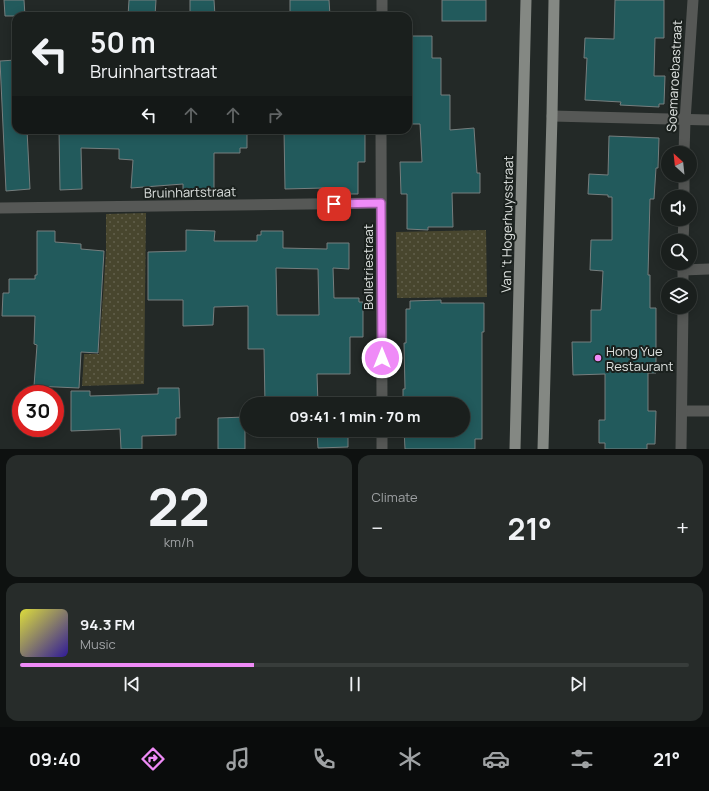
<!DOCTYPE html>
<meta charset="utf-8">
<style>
body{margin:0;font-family:Manrope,sans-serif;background:#272c2a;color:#f1f3f6;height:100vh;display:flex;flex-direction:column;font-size:15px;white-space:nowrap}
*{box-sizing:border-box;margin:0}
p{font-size:13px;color:#9fa2a4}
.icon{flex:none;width:22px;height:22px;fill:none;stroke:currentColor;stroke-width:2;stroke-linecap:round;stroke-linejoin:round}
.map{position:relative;height:449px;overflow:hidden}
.details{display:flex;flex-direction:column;gap:6px;padding:6px;background:#0e1110;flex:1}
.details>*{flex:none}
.top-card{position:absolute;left:12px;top:12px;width:400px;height:122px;border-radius:12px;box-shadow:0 2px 10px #0003,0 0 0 1px #383d3b;background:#1a1f1d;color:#f1f3f6;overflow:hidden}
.needle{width:26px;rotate:333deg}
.fabs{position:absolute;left:661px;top:146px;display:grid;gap:8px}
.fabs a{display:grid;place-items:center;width:36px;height:36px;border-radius:50%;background:#1a1f1d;box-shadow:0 2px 10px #0003,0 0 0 1px #383d3b;font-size:20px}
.speed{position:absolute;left:12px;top:385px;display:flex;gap:8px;font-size:20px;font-weight:700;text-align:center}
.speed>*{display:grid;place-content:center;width:52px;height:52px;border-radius:50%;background:#1a1f1d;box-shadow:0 2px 10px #0003,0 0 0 1px #383d3b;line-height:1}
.speed .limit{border:6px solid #d22;background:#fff;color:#111}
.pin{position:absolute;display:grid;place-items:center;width:34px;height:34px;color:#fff;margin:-17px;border-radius:8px;box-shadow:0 2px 6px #0006}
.me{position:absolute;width:44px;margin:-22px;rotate:0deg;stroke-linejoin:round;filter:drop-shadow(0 0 3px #0008)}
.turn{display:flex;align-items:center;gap:14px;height:84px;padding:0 12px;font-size:18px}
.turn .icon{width:52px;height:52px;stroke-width:2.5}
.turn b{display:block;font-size:28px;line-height:34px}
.lanes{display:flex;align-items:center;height:38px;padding:0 12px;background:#0003;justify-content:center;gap:20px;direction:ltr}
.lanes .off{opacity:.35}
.big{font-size:30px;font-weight:700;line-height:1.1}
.details .widget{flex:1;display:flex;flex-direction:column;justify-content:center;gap:6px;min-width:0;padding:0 14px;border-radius:12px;background:#272c2a}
.details .dial{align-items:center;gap:0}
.dial b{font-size:52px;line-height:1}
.song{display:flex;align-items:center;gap:12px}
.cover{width:48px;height:48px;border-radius:6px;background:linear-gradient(135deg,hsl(60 70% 55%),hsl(250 70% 35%))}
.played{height:4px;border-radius:2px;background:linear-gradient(90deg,#ef8bf7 35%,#383d3b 35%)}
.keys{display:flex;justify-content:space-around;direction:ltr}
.heat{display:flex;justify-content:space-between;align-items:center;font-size:22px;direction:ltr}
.details .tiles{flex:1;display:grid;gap:6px;grid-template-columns:1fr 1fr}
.widget:last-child{grid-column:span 2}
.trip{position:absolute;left:240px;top:397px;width:230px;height:40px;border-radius:20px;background:#1a1f1d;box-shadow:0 2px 10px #0003,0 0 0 1px #383d3b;font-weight:700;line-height:40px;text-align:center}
.tabs{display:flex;height:64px;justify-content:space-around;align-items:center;background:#0a0c0c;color:#9fa2a4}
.tabs .icon{width:28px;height:28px}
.tabs .on{color:#ef8bf7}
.tabs b{font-size:18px;color:#f1f3f6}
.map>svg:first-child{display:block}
</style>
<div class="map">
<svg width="709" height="449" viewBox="0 0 709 449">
<defs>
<pattern id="grass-dots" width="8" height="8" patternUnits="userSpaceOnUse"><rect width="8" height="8" fill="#48462e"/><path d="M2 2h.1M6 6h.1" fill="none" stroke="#62604c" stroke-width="1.8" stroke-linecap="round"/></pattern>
</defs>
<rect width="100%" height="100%" fill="#232927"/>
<g fill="url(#grass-dots)">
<path d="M146,213L144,384L82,386L84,354H99L106,252V214Z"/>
<path d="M486,230L487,297L397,298L396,232Z"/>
</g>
<g fill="#225a5c" stroke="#767e7e" fill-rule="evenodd">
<path d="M4,0H24L25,16H5Z"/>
<path d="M129,0H156L155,16H128Z"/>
<path d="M190,0H214L215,16H190Z"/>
<path d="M290,0H329L330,16H290Z"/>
<rect x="442" y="0" width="44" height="21"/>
<path d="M615,0H664V38H655L654,76H665L664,104H659V107L620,105L621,102L585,100L587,58H584L585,38L614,39Z"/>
<path d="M408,36H432V58H441V95H450V130L474,128L477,173H480V193H452L453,227H428V230L407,229V194H401L400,162H422L420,124H408Z"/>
<path d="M16,60V130H27L30,189L6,191L0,61Z"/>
<path d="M59,130H148V132H185V130H247V148H240V153H214V192H183V184L131,188L133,160L119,159V149L81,148L82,189L60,190Z"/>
<path d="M284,130H365V162H358V194H324V188L285,189Z"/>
<path d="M609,136L659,138L658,168H656L654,199H650L648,275H650V308H656V373H648V411H656L655,444H647V449H605V443H599V420H605V374L573,375L572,342H591V310H601L603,271L590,270L591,240H612V197H608V195L588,194L589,174L608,175Z"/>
<path d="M186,230L215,231L214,241H257V235H261V231H283V248L327,249V243H349V269L333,268L334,298H359V302H363V337H350V374H317L318,404H265L264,349H248V306L214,307L213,325L183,326V300H148V252L186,251ZM276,268L318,269L319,315H277Z"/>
<path d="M37,231H55V242L81,244V249L104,251L98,353L81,352L79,388L34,386L37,345L34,344L35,316H2L3,293H9V279H35V275H37Z"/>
<path d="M441,300V303H484V332H482V439H475V449H405L404,430H463V404H403V389H405L404,343H406V309H410V301Z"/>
<path d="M158,388H179L180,418H176V435L142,436V449H121L120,429L71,431V391H90V396L158,394Z"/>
<path d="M245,417V449H218V418Z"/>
<path d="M317,430H348V447L318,448Z"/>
</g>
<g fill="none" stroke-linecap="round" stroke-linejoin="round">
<g stroke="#565856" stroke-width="11">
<path d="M382,16V0"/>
<path d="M552,116L709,120"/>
<path d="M381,130L382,404"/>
<path d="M684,153L685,121L693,0"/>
<path d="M684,197V175"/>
<path d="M0,208L381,203"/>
<path d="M683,241L684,219"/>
<path d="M683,270L709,269"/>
<path d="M683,285V264"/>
<path d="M682,411H709"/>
<path d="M382,430V449"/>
<path d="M681,449L683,307"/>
</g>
<g stroke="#848883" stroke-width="11">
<path d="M515,449L526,0"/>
<path d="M543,449L552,116L554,0"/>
</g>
</g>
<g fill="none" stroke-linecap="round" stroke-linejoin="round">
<g stroke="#9b5aa1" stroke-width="10">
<path id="route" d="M334,204L381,203L382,358"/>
</g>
<use href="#route" stroke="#ef8bf7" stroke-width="7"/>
</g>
<circle fill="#ef8bf7" stroke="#1a201d" stroke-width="1.5" cx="598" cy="358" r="4"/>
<g text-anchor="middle" stroke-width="4" stroke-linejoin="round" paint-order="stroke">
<g font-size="13" fill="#dde1df" stroke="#1a201d">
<text transform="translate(674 76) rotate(-87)" y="5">Soemaroebastraat</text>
<text transform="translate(190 192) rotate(-1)" y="5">Bruinhartstraat</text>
<text transform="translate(507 224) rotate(-89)" y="5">Van 't Hogerhuysstraat</text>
<text transform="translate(368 267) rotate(-90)" y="5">Bolletriestraat</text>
</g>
<g font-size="13" fill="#dde1df" stroke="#1a201d" text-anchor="start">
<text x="606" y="356">Hong Yue<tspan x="606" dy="15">Restaurant</tspan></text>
</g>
</g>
</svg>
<div class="fabs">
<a><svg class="needle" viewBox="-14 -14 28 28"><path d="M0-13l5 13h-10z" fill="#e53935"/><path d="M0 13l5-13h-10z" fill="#9fa2a4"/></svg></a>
<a><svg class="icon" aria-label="sound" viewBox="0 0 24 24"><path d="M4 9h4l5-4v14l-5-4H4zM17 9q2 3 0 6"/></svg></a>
<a><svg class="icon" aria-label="search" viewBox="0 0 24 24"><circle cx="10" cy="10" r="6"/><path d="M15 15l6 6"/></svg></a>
<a><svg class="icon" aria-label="layers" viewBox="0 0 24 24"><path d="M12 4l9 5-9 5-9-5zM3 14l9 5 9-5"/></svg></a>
</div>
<div class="speed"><div class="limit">30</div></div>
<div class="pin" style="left:334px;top:204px;background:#d93025"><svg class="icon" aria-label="arrive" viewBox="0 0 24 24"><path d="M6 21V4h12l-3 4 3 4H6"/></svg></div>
<svg class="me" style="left:382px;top:358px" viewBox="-20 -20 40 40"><circle r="17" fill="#ef8bf7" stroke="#fff" stroke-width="3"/><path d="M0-11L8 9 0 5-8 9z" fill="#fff"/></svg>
<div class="trip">09:41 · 1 min · 70 m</div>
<div class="top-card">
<div class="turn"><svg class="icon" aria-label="left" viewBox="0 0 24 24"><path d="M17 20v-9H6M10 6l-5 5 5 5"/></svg><div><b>50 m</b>Bruinhartstraat</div></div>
<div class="lanes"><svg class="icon" aria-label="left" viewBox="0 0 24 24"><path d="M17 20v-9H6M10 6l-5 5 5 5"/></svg><svg class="icon off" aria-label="ahead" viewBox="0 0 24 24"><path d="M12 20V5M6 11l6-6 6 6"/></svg><svg class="icon off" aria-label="ahead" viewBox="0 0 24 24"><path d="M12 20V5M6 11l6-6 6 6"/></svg><svg class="icon off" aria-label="right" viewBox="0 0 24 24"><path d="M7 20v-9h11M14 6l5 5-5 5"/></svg></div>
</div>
</div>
<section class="details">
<div class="tiles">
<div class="widget dial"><b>22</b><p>km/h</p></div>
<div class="widget"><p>Climate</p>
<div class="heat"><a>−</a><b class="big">21°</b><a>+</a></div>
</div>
<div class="widget">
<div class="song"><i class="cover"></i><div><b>94.3 FM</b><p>Music</p></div></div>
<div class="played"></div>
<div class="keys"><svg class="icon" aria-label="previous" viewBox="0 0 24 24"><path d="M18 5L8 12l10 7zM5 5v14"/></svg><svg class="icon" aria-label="pause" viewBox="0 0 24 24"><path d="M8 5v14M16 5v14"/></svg><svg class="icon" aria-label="next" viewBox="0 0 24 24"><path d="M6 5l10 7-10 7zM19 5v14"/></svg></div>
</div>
</div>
</section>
<nav class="tabs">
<b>09:40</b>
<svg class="icon on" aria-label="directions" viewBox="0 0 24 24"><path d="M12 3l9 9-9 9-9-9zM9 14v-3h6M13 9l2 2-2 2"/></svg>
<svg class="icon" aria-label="music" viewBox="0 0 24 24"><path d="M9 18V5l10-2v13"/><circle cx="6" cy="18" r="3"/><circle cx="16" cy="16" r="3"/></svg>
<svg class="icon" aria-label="phone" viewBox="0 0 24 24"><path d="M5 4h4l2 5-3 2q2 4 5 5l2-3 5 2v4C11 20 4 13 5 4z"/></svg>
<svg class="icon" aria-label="climate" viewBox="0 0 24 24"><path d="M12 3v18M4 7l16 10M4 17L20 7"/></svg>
<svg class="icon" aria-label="car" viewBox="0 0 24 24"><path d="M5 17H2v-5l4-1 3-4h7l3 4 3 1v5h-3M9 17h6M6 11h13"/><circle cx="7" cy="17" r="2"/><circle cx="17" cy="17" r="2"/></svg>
<svg class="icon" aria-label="filters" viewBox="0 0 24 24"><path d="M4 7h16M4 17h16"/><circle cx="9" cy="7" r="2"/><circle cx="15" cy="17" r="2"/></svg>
<b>21°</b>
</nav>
